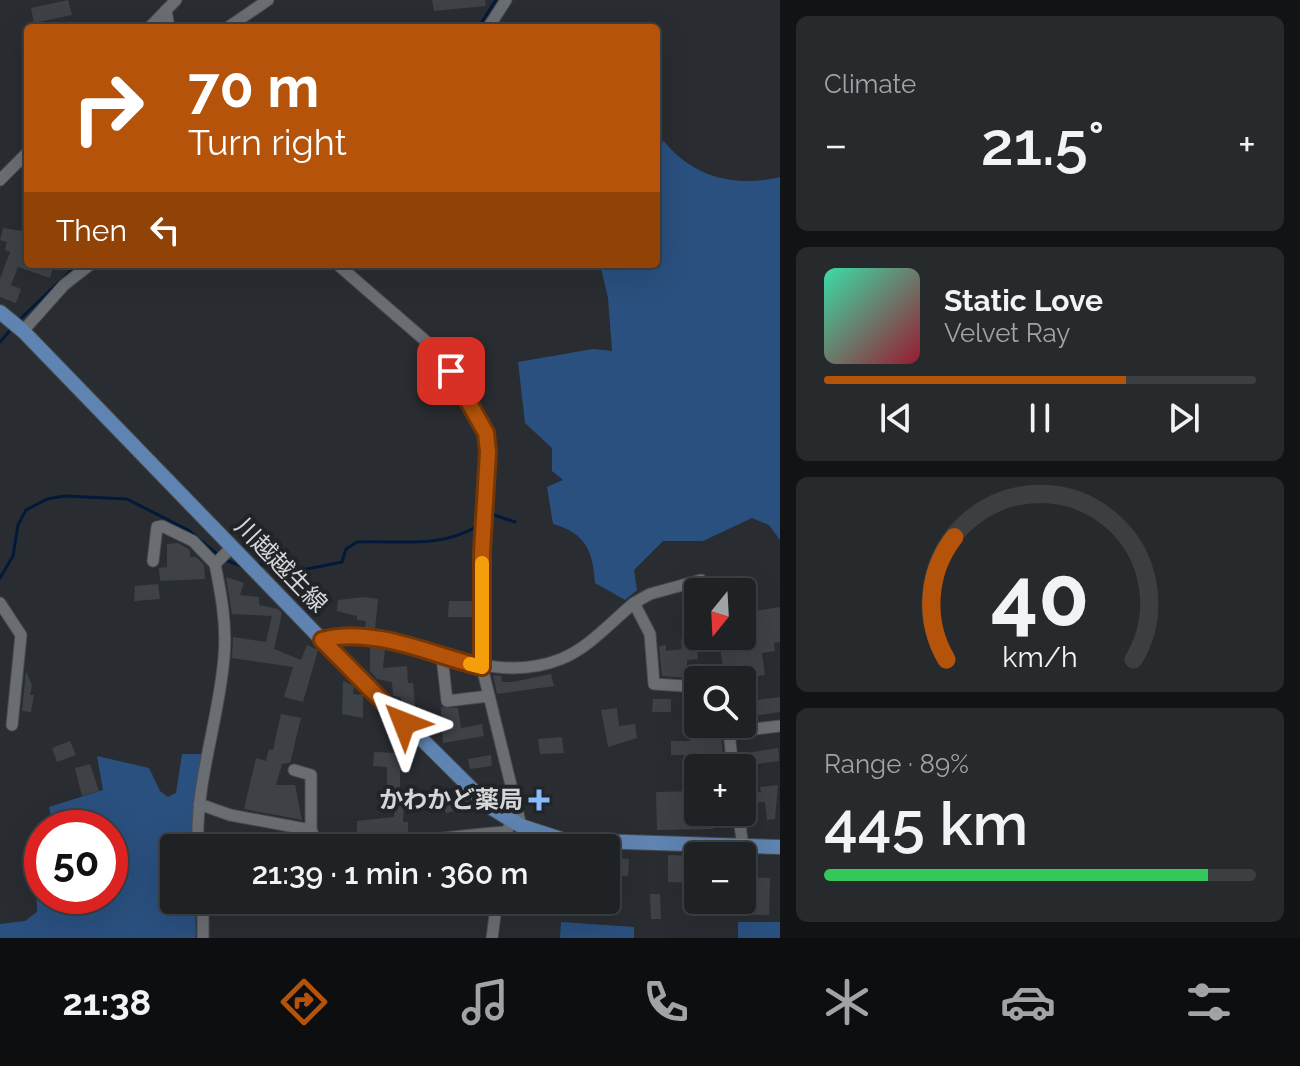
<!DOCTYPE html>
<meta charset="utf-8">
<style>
body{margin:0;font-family:Raleway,"Noto Sans JP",sans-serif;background:#272a2d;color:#f1f3f6;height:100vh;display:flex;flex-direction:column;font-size:30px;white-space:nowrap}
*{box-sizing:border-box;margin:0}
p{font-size:26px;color:#a1a4a7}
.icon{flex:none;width:44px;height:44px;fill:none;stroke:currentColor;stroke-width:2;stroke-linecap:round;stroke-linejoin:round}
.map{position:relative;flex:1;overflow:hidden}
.side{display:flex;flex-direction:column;gap:16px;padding:16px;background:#111314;width:520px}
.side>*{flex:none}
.banner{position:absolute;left:24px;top:24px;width:636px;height:244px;border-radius:8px;box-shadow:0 8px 32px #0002,0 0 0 2px #3c3f42;background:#b45309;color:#fff;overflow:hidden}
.needle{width:52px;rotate:198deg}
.fabs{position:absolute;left:684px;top:578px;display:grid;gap:16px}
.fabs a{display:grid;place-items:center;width:72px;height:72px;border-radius:8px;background:#1f2225;box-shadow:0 8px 32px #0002,0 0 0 2px #3c3f42;font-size:40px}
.speed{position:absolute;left:24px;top:810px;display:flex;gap:16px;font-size:40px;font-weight:700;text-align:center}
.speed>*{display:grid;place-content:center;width:104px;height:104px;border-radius:50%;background:#1f2225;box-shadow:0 8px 32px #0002,0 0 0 2px #3c3f42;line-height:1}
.speed .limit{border:12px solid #d22;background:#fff;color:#111}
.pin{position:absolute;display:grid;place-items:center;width:68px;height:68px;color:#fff;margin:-34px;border-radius:16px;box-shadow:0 4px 12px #0006}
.me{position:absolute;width:88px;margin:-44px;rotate:315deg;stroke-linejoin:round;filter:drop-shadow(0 0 6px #0008)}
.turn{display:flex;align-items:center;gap:28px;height:168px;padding:0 32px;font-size:36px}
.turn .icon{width:104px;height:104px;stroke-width:2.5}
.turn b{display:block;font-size:56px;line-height:68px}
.then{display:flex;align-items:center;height:76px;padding:0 32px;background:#0003;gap:16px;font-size:30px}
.big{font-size:60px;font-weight:600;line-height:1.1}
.side .widget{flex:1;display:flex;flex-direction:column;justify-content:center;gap:12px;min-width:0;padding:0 28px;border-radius:12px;background:#272a2d}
.side .dial{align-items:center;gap:0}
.dial svg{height:208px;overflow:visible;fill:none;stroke:#3c3f42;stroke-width:7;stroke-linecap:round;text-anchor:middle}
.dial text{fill:#f1f3f6;stroke:none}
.song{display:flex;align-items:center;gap:24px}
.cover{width:96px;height:96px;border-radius:12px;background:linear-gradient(135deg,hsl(160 70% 55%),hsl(350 70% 35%))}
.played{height:8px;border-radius:4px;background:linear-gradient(90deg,#b45309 70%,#3c3f42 70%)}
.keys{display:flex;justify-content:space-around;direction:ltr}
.heat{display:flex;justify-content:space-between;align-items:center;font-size:44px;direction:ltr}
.charge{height:12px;border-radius:6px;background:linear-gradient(90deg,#34c759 89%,#3c3f42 0)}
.trip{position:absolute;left:160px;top:834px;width:460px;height:80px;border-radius:8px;background:#1f2225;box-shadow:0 8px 32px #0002,0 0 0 2px #3c3f42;font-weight:600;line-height:80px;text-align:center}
.tabs{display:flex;height:128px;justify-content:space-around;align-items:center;background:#0c0e0f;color:#a1a4a7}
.tabs .icon{width:56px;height:56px}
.tabs .on{color:#b45309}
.tabs b{font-size:36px;color:#f1f3f6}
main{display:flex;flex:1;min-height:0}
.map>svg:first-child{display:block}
</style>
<main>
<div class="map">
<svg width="780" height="938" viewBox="0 0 780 938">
<rect width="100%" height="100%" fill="#292d31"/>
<g fill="#2a507f">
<path d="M663,140C692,177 735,188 780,177V540L769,525L752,518L703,541H663L634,570L637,590L625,600L595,583C593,550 585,533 553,524L547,487L563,480L552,471V448L525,423L518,362L593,349L612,351L608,298L600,264H656V172Z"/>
<path d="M182,754H202L195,848H174V900H195L196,938H0V924L25,921L37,912L36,882L42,868V896H110V828H53L49,807L103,790L97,756L149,768L160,791L168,797L176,793Z"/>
<path d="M561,922L634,927V938H560Z"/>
<rect x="738" y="922" width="42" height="16"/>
</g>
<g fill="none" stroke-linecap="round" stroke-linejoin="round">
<g stroke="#021a39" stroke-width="3">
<path d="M478,28L496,0"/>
<path d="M17,322L78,264"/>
<path d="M0,342L12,328"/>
<path d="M489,518L494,515L515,522"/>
<path d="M223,559L241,566"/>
<path d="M257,565L279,563L297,571L342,562L346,549L357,542C399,540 442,549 479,525"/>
<path d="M0,578L13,556L18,525L26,510L47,499L64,496L127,499L188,530L217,554"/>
</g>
</g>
<g fill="#3e4246">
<path d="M68,0L72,15L34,23L31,8Z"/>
<path d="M432,0H485L486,6L434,11Z"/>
<path d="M3,228L28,232V264H54L50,278L18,267L11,285L21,289L16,303L0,297V279L10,252L5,250L7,242L0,240Z"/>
<path d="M178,543L190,550V557H196L204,565L205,579L160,581L159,568L167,567V544Z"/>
<path d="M226,577L244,583L240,595L259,597V605L278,609L282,613L274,649L301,660L307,645L318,650L303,702L284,697L293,667L232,658L233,637L266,642L272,616L232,614Z"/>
<path d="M158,584L160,599L134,601L135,586Z"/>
<path d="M364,597L378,599L375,629L365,628L366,621L357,620V616L337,611L338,600Z"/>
<path d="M449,601H474V617H448Z"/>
<path d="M780,607V642L774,643L775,651L762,653L765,675L725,680L718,636H742V613Z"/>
<path d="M696,638L698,659L687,660V678L662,676L659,646L666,645V651L682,649L681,639Z"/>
<path d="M370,646L385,648L383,668L407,666L408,683H413L415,707H404L400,697L393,696L392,682L377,679L370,671Z"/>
<path d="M26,671L32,685L30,695H34L31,712L22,711Z"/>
<path d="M551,674L554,686L497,694L493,675L501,676L502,682H513Z"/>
<path d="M343,681L354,686L353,694L363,695V718L342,714Z"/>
<path d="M780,697V712L742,718V702Z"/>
<path d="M653,699H671V712H652Z"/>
<path d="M441,707L458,708L461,728L482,724L484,736L443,743Z"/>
<path d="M617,708L619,726L635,724L637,738L608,747L601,710Z"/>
<path d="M281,714L301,718L290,763L282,764L276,785H295L302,820L244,809L256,758L266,761L269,749L273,750Z"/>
<path d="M702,724H720L723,755H671V741H690V728L702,727Z"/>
<path d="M562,737L564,753L540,754L538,739Z"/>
<path d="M70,741L76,755L57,762L52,748Z"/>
<path d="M778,748L779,761L741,766L740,754Z"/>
<path d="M374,752L400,753V759H405V770H400V797H387V767L373,766Z"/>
<path d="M491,755L492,766L470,769L468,759Z"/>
<path d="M90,764L99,791L82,796L75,768Z"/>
<path d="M778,785L775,819L767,820L765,802L750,803V793L761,792L760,787Z"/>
<path d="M698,791V812H713V829L657,830L656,792Z"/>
<path d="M459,792L471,804L461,814L457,810L447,813L442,808Z"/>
<path d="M395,806H404L403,822H408V832L357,835V821L394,817Z"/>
<path d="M668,855L698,856V883L668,882Z"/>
<path d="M617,858L629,859L628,876L606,874V862L617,863Z"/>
<path d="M742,877L770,878L769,915L729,914L730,900H742Z"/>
<path d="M650,894H660L661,919H651Z"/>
</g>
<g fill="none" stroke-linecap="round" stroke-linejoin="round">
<g stroke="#484b4e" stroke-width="13">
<g id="minor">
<path d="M166,10L169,28"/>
<path d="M149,28L176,0"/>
<path d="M227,28L268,0"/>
<path d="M488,28L506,0"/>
<path d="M0,180L28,152"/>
<path d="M337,264L443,356L486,433L488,452L482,552V667L521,826"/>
<path d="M23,331L64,285L91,264"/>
<path d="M153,561L157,527L162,526L193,541L215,564"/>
<path d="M0,603L21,635L12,725"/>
<path d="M634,603L650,594L701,580"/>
<path d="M322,640C402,618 476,693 561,659C590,647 611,622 634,603L650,634L654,684L698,687"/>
<path d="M442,657L447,701L489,696"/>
<path d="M728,724L733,768"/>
<path d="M729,732L780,726"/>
<path d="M294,770L311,775V830"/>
<path d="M199,804L230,815L311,830L316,841C378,850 443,836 506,832L512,822"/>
<path d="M738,812L743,846"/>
<path d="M198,848C195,782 219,721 224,657C227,625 221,594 215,564L232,547"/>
<path d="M498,848L506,832"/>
<path d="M203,938V900"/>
<path d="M492,938L497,900"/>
</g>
</g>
<g stroke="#484b4e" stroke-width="16">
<path id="major" d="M0,312L23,331L322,640L490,807L521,826L564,840L780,847"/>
</g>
<use href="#minor" stroke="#6a6d72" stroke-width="11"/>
<use href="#major" stroke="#5f84b1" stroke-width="14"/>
</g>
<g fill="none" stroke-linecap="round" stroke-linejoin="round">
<g stroke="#753606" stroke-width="20">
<path id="route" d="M404,723L322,640C374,626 431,655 482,667V552L488,452L486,433L451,371"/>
</g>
<use href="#route" stroke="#b45309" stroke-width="14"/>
<path stroke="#f59e0b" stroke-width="14" d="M470,664L482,667V563"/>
</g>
<path fill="#87bbfb" stroke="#202327" stroke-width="3" d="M535 788h8v8h8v8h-8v8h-8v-8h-8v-8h8z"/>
<g text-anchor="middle" stroke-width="8" stroke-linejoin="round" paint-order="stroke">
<g font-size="24" fill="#d4d6d8" stroke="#202327">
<text transform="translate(281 565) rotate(46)" y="8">川越越生線</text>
</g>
<g font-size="24" font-weight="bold" fill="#d4d6d8" stroke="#202327" text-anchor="end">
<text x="523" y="808">かわかど薬局</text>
</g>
</g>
</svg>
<div class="fabs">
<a><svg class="needle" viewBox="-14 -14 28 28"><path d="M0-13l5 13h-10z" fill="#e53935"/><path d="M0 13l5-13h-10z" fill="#a1a4a7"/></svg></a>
<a><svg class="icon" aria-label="search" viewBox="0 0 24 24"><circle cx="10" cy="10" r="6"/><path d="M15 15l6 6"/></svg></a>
<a>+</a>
<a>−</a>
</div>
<div class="speed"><div class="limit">50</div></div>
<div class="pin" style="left:451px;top:371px;background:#d93025"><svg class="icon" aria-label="arrive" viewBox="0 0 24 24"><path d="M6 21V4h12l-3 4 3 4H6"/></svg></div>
<svg class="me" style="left:404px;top:723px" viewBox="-20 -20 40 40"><path d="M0-17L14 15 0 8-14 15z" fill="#b45309" stroke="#fff" stroke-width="4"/></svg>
<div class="trip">21:39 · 1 min · 360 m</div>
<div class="banner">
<div class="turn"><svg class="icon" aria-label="right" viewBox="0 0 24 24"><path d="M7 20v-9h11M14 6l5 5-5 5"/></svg><div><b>70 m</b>Turn right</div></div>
<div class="then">Then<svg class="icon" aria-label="left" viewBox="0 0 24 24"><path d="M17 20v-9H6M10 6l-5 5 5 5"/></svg></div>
</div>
</div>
<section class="side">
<div class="widget"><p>Climate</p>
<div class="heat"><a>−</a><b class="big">21.5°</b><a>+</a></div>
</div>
<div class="widget">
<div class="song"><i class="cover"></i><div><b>Static Love</b><p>Velvet Ray</p></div></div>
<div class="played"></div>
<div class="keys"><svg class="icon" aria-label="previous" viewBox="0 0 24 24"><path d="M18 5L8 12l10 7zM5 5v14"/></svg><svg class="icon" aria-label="pause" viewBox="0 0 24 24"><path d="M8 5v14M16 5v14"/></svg><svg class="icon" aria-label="next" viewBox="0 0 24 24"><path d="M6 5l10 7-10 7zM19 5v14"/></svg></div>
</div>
<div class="widget dial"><svg viewBox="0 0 100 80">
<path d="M14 69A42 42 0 1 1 86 69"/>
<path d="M14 69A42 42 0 0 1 17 22" stroke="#b45309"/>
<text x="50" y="56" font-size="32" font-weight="700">40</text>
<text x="50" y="72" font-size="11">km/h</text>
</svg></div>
<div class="widget"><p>Range · 89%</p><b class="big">445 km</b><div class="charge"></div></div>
</section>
</main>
<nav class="tabs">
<b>21:38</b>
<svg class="icon on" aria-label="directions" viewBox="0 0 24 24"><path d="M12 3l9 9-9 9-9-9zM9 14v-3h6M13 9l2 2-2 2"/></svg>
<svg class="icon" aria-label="music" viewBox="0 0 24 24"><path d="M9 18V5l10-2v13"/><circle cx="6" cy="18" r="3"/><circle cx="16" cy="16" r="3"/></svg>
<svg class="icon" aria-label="phone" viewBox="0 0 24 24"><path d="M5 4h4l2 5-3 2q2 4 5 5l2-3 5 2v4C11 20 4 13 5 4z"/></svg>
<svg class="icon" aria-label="climate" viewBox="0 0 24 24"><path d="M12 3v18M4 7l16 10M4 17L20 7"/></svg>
<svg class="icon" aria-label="car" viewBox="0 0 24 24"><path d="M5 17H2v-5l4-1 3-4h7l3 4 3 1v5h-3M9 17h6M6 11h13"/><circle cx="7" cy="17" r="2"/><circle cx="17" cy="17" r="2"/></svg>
<svg class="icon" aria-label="filters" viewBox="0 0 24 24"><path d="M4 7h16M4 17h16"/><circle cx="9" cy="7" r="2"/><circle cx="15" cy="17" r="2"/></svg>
</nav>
